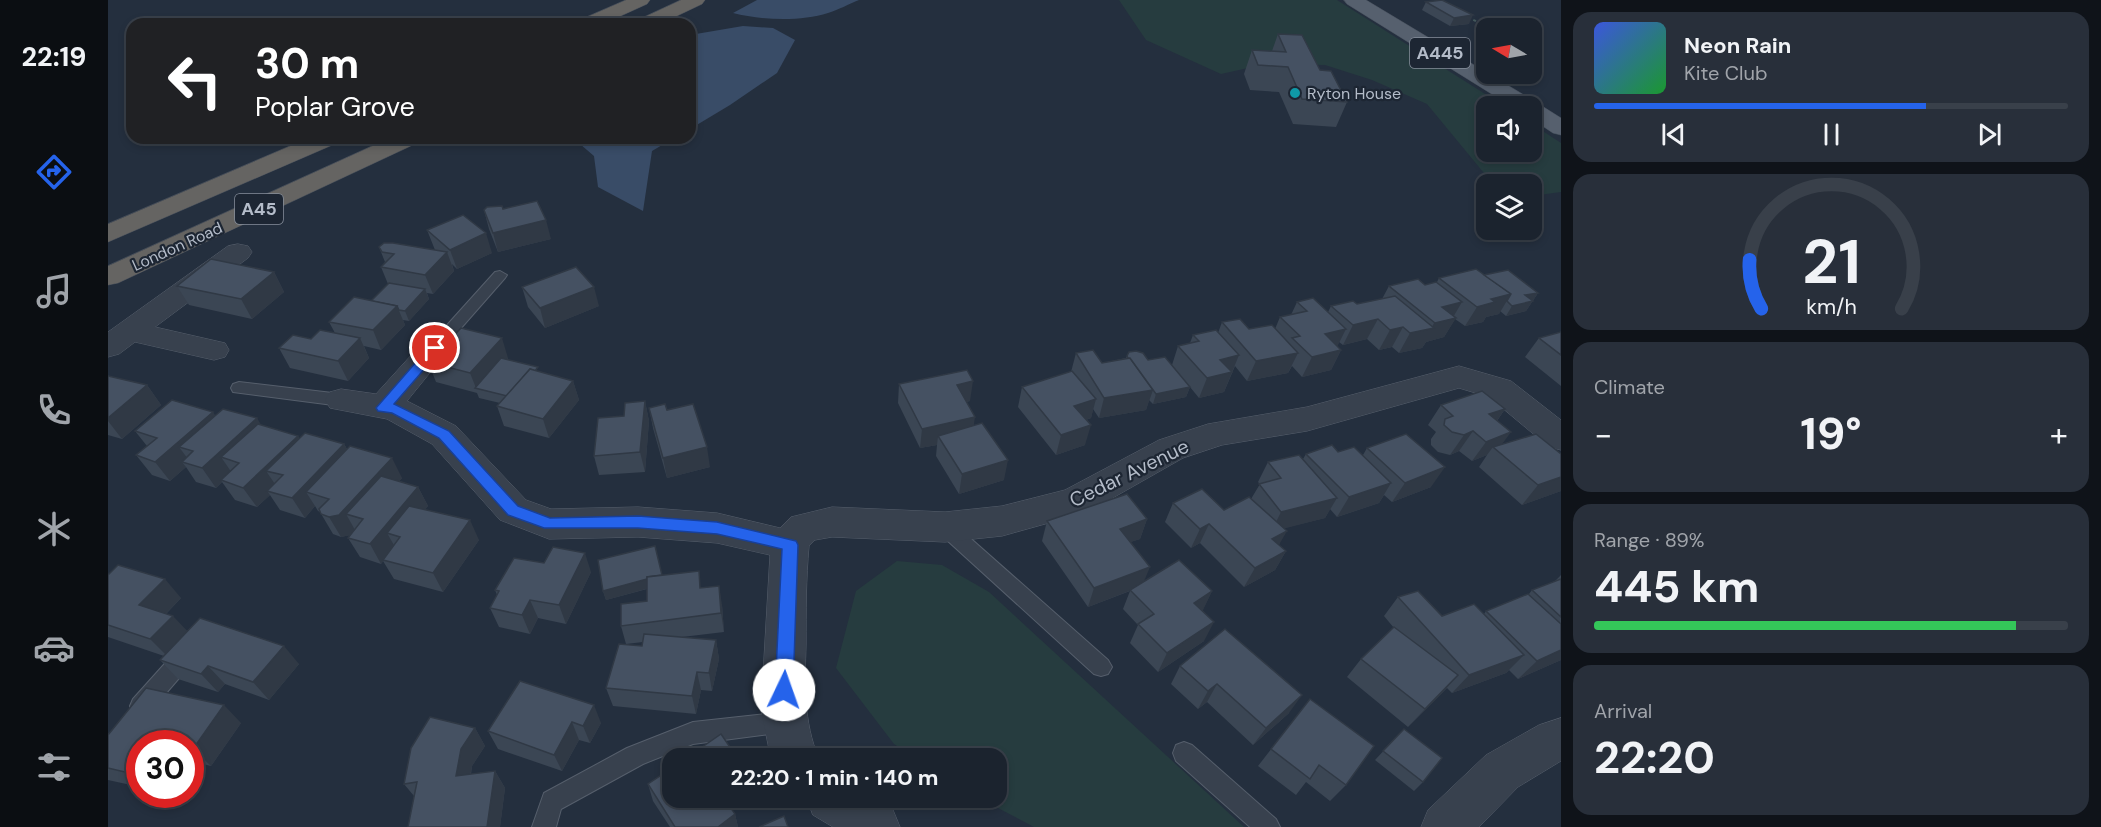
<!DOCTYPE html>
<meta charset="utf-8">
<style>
body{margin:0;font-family:"DM Sans",sans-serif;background:#282f3a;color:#f1f3f6;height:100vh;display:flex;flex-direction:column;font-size:22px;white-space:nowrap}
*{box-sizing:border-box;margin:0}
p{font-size:20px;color:#a0a4aa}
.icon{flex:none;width:33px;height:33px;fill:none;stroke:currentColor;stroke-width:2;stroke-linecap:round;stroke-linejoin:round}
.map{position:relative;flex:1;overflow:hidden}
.side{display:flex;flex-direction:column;gap:12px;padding:12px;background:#0f1319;width:540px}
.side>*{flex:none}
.banner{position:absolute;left:18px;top:18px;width:570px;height:126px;border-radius:18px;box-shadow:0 3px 9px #0003,0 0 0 2px #39404a;background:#202124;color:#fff;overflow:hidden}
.needle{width:39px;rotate:280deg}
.tools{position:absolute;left:1368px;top:18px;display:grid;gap:12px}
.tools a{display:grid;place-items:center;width:66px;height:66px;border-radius:12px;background:#1b232e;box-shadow:0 3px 9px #0003,0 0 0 2px #39404a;font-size:30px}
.speed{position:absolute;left:18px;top:730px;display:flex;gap:12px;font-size:30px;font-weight:700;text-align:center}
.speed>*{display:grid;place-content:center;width:78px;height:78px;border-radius:50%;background:#1b232e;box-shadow:0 3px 9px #0003,0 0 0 2px #39404a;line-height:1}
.speed .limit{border:9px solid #d22;background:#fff;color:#111}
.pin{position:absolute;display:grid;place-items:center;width:51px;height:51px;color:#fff;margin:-26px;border:3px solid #fff;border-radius:50%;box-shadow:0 2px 6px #0007}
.me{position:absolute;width:66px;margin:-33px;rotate:3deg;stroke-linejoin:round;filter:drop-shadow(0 0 4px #0008)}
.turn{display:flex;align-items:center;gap:21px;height:126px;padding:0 30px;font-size:27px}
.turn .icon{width:78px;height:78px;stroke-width:2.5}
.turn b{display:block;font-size:42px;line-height:51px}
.big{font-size:45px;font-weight:700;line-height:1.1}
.side .widget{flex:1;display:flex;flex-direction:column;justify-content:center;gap:9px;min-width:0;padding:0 21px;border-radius:18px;background:#282f3a}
.side .dial{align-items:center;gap:0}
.dial svg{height:156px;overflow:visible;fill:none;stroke:#39404a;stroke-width:7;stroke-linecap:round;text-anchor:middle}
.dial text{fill:#f1f3f6;stroke:none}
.song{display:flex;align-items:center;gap:18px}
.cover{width:72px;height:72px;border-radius:9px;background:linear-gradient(135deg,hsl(230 70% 55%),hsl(130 70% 35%))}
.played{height:6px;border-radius:3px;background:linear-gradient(90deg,#2563eb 70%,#39404a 70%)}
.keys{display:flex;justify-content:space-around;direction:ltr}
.heat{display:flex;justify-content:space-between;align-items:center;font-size:33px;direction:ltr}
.charge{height:9px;border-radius:4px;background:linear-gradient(90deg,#34c759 89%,#39404a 0)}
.trip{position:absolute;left:554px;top:748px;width:345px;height:60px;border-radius:18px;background:#1b232e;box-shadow:0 3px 9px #0003,0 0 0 2px #39404a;font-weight:700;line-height:60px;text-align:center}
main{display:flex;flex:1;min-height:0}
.dock{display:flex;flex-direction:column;width:108px;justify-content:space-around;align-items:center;background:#0b0e12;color:#a0a4aa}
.dock .icon{width:42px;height:42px}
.dock .active{color:#2563eb}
.dock b{font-size:27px;color:#f1f3f6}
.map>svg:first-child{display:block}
</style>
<main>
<nav class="dock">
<b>22:19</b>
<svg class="icon active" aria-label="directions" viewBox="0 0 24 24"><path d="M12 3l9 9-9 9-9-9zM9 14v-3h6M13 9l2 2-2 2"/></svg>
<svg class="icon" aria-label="music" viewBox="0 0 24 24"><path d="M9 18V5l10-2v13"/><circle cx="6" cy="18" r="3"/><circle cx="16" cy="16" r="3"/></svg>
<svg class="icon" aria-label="phone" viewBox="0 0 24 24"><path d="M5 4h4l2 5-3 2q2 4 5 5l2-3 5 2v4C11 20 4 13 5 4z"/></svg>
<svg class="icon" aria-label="climate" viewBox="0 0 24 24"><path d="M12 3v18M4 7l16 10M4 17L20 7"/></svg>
<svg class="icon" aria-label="car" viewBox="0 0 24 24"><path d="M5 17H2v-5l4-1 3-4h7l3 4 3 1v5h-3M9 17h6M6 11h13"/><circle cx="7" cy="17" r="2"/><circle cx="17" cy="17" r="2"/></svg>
<svg class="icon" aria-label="filters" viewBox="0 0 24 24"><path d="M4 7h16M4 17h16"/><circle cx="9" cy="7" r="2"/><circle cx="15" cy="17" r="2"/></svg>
</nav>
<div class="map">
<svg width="1453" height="827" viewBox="0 0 1453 827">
<rect width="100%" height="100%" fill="#242f3e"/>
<g fill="#263c3f">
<path d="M1011,0H1229L1396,106H1378V152H1424V124L1453,143V192L1424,196V184H1385L1319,104L1264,80L1217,65L1158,64L1113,74L1038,40Z"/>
<path d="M789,561L834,565L881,592L1136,827H926L871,798H888V759H809L786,744L728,668L748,591Z"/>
</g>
<g fill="#394c67">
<path d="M649,0H751C741,4 730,10 720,13C692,22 652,20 625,13Z"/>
<path d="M635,26L665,28L687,40L669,73L622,105L582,129V35Z"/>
<path d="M465,138H566L544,151L535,211L490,187L486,156Z"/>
</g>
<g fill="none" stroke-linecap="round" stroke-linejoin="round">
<g stroke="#565f6c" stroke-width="2">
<g id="service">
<path d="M392,271L399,275L397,278L332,352H322L319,348L322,344L387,272Z"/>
<path d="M131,382L233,394L239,396L241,400L239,404L233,406L125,392L123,388L125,384Z"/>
<path d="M837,520L844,522L1000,660L1004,667L1000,674L993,676L986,674L830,532L828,527L830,522Z"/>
<path d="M77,647L84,649L87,656L84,663L41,713L33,716L25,713L22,706L25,699L70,649Z"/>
<path d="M678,712L686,715L689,722L686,729L678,732L585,744L535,764L453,809L448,827H424L436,793L519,748L585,722Z"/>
<path d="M1076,742L1084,745L1168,819L1172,827H1142L1068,761L1065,753L1068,745Z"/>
</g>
</g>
<g stroke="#565f6c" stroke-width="1">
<g id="minor">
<path d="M130,244L140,246L144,252L140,258L47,327L117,343L121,350L117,357L106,360L27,342L11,354L0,357V332L120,246Z"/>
<path d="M327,338L338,341L342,348L299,401L348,426L418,500L443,509L530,507L609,513L672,528L683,517L724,507L837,512L894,506L957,490L1051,440L1100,424L1199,407L1351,366L1403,381L1453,420V450L1441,447L1381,397L1351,388L1199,431L1114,445L1075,458L980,512L894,536L837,542L724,537L707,540L701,546C698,579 698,611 698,644C697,684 695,721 711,759H663L653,710L662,555L609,543L530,537L441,539L392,520L324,444L279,419L222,408L217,400L222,392L233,389L268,394L316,341Z"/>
<path d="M1453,718V761L1410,787L1371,827H1313L1320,810L1378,755L1431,725Z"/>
<path d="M699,798H765L785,810L792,827H725L705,815Z"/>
</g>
</g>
<g stroke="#414a57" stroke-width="1">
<path id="primary" d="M1236,0H1258L1426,101L1453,118V135L1445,133L1424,119V106H1403L1239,4Z"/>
</g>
<g stroke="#434c59" stroke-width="1">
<g id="trunk">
<path d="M518,0H542L539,4L495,24H469L472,20Z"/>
<path d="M573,0H597L594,4L552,24H527L530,20Z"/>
<path d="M201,138H233L229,143L0,242V224Z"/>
<path d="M282,138H313L309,143L10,283L0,285V266Z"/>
</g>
</g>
<path stroke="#44595c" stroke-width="2" stroke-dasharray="3 3" stroke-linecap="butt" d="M1360,17L1381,28"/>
<use href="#service" fill="#38414e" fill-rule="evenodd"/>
<use href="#minor" fill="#38414e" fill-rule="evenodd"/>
<use href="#primary" fill="#56606e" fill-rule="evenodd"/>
<use href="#trunk" fill="#656462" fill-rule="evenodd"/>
</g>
<g fill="#3b4654">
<path d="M1318,2L1361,24L1342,26L1314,10Z"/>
<path d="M1170,34L1212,70L1239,102L1228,127L1185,124L1171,92L1142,90L1136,74L1144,50L1164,51Z"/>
<path d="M395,209L443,239L390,252L381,229L376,210Z"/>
<path d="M319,230L384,253L349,269L344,264L346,271L325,294L319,293L321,299L301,321L295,320L297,325L273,350L256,346L261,358L240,381L182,368L171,348L227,333L221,322L263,301L280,284L273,267L277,262L271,247L327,250Z"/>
<path d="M166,272L176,292L144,319L81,305L69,286Z"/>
<path d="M1376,275L1430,293L1418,311L1398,316L1392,311L1391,314L1378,317L1375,322L1357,326L1347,319L1336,337L1318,342L1314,348L1291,353L1284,347L1271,350L1259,339L1235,345L1231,342L1229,346L1233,350L1223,370L1194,377L1184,366L1180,373L1139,381L1127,366L1116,392L1091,398L1082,387L1078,397L1045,404L1041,400L1038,410L991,418L985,409L983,418L978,420L977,445L948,455L910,407L914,387L963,372L968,353L994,363L1018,358L1021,352L1040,360L1064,365L1070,346L1082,343L1085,335L1110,333L1114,322L1141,329H1167L1172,317L1183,315L1189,302L1220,312L1223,306L1249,304L1274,299L1281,286L1317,285L1329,282L1331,278Z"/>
<path d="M414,287L491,306L437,328L420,307Z"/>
<path d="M1453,332V386L1417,357L1431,338Z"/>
<path d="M400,358L399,360L431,372L465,381L471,400L441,438L396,426L389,406L392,403L371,398L369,393L328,382L320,362Z"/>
<path d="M0,376L39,385L53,405L14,439L0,435Z"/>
<path d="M791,384L862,401L858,402L866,426L896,480L851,494L828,456L829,445L812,448L790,403Z"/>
<path d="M537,401L541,421L537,472L491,475L486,456L516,416Z"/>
<path d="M1333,405L1397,409L1389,421L1394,445L1453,454V491L1414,505L1371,467L1379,455L1364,461L1351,451L1342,455L1330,452L1323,445V439L1328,432L1320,425Z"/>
<path d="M541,408L559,410L602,467L559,478L545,428Z"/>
<path d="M107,416L153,425L190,436L191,438L236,444L239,449L294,478L291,481L310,487L320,506L317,509L371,540L335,592L286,579L275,561L273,564L252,557L240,538L242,535L233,537L225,534L212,512L210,511L207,506L197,518L172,510L162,495L149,507L127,500L114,482L108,488L88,482L78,467L62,481L44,475L28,455L39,446L27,431Z"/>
<path d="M1259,448L1323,487L1284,502L1276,495L1271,503L1229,517L1222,509L1217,518L1176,528L1171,545L1178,551L1167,570L1136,587L1092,543L1083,548L1057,522L1065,503L1116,510L1143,499L1152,484L1150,482L1160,462L1195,459L1198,454L1230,452L1255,455Z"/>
<path d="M1039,519L1032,539L1022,542L1035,582L1104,591L1094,611L1096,641L1050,672L1022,643L1030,625L1015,609L1022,591L980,607L934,541L939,521Z"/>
<path d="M483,572L458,624L430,618L422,634L391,627L382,608L389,595L387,590Z"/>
<path d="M0,575L73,598L58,614L79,631L191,664L161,700L117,684L110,692L70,679L52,660L56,656L0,637Z"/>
<path d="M1453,575V660L1410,679L1401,670L1398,673L1344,693L1339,688L1300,727L1239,677L1253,659L1286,628L1276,616L1290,597L1334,616L1376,614L1378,611L1421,594L1424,590L1446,582Z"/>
<path d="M554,576L594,588L614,605L616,632L574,637L608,640L611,659L604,691L593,690L588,714L505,706L498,688L534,646L535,642L518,644L513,626L539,601V589L498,600L495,591Z"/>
<path d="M1072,666L1181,713L1145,745L1099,702L1090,709L1063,684Z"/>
<path d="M412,681L493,723L482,743L471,740L454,771L390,749L380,731Z"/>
<path d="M1202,699L1238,785L1222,801L1198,782L1188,795L1150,766Z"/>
<path d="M133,723L103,766L82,761V744H32V787L0,780V735Z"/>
<path d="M367,728L377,746L364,766L363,774L387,771L397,788L392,827H300L306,796L296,784Z"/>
<path d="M1296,729L1315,782L1306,791L1267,760Z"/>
<path d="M540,784L627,814L630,827H562L545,801Z"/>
</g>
<g fill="#303945">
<path d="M1365,15L1361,24L1342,26L1346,18Z"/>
<path d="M438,220L443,239L390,252L385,233Z"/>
<path d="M378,233L384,253L349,269L342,250Z"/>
<path d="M339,252L346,271L325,294L317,275Z"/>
<path d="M166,272L176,292L144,319L133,299Z"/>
<path d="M486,287L491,306L437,328L432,308Z"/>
<path d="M317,289L321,299L301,321L297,311Z"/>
<path d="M1430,293L1418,311L1398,316L1404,306L1417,295Z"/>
<path d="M1403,294L1391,314L1378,317L1375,322L1357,326L1369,307L1383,299Z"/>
<path d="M1354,302L1344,319L1348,318L1336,337L1318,342L1314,348L1291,353L1302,333L1323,329L1334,307Z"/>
<path d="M289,306L297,325L273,350L265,330Z"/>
<path d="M1270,319L1259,339L1235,345L1245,325Z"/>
<path d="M1295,327L1284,347L1271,350L1282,330Z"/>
<path d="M1238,329L1228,349L1217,334Z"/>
<path d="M252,338L261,358L240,381L230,361Z"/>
<path d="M394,338L400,358L373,389L368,388L362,373Z"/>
<path d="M1233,350L1223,370L1194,377L1204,357Z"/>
<path d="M1190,353L1180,373L1139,381L1148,361Z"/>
<path d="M1131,355L1116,392L1091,398L1099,378L1112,360Z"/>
<path d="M465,381L471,400L441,438L435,419Z"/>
<path d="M865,381L862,401L846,404L849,385Z"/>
<path d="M39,385L53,405L14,439L0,421V418Z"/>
<path d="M1082,387L1078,397L1045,404L1048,394Z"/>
<path d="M1045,390L1038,410L991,418L996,398Z"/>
<path d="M988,399L983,418L961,425L966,406Z"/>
<path d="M537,401L541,421L537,472L532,452Z"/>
<path d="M1397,409L1383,429L1367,434L1381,414Z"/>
<path d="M105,412L118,432L85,451L71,447L83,463L74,462L78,467L62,481L47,462Z"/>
<path d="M867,417L864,437L830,436L829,445L812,448L814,429Z"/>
<path d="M149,418L161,438L131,463L113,457L124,473L113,480L114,482L108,488L94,468Z"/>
<path d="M983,425L977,445L948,455L953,435Z"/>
<path d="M1365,431L1351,451L1342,455L1356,435Z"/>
<path d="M1403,432L1389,451L1385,447L1379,455L1364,461L1378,442Z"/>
<path d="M190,436L201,456L175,475L158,471L169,487L159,491L162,495L149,507L135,488Z"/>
<path d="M236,444L247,463L198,492L207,506L197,518L184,498Z"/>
<path d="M599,447L602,467L559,478L555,458Z"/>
<path d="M284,458L294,478L256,520L238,514L247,530L243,535L233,537L221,517Z"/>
<path d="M900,460L896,480L851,494L854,474Z"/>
<path d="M1337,467L1323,487L1284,502L1297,483Z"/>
<path d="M1453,477V491L1414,505L1430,485Z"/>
<path d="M1283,483L1271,503L1229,517L1241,497Z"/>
<path d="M310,487L320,506L294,539L292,537L279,533L287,547L273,564L262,544Z"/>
<path d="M1229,498L1217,518L1163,532L1173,512Z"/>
<path d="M1039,519L1032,539L1005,548L1012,529Z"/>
<path d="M362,520L371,540L335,592L325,573Z"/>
<path d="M1101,524L1092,543L1083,548L1092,529Z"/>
<path d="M1179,531L1168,550L1164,539Z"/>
<path d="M1178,551L1167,570L1136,587L1147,568Z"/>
<path d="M477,553L483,572L458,624L451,605Z"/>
<path d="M1042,567L1034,586L980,607L986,588Z"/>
<path d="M554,575L556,584L498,600L495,591Z"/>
<path d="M57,579L73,598L48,624L31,605Z"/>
<path d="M611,586L614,605L616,632L613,613Z"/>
<path d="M1104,591L1095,610L1077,622L1086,603Z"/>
<path d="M422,600L430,618L422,634L414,615Z"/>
<path d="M65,616L82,634L60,657L42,639Z"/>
<path d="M1106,622L1096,641L1050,672L1059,653Z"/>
<path d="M608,640L611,659L604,691L601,673Z"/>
<path d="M176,646L191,664L161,700L145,682Z"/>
<path d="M1453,650V660L1410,679L1429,661Z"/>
<path d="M1416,655L1398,673L1344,693L1361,675Z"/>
<path d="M100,666L117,684L110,692L93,674Z"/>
<path d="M589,672L593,690L588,714L584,696Z"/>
<path d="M1350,675L1333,694L1300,727L1317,709Z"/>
<path d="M1109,684L1099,702L1090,709L1100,691Z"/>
<path d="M1194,695L1181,713L1145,745L1158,728Z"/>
<path d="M116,705L133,723L103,766L85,749Z"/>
<path d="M486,705L493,723L482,743L475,726Z"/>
<path d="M464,722L471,740L454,771L446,755Z"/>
<path d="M367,728L377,746L364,766L359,792L348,776L353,749Z"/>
<path d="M32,765V779L25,774Z"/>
<path d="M387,771L397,788L392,827H379Z"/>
<path d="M627,814L630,827H610Z"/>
</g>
<g fill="#455162" stroke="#303945" stroke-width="1.5">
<path d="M1334,0L1365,15L1346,18L1318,2Z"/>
<path d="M1170,34L1194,35L1212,70L1223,71L1239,102L1194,99L1180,67L1150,65L1144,50L1178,52Z"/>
<path d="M429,201L438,220L385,233L376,210L379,207L394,206L395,209Z"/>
<path d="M355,215L378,233L342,250L319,230Z"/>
<path d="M276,243H285L339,252L317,275L273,267L286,254L274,252L271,247Z"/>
<path d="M103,259L166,272L133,299L69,286Z"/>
<path d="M468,267L486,287L432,308L414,287Z"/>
<path d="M1368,269L1403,294L1383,299L1387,302L1369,307L1331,278Z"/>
<path d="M1400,270L1430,293L1417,295L1425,301L1404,306L1399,301L1403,294L1376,275Z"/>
<path d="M1310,279L1317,285L1328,282L1354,302L1334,307L1348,318L1327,323L1281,286Z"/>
<path d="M281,283L317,289L297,311L291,310L289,306L263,301Z"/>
<path d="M1287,296L1326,328L1302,333L1295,327L1282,330L1270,319L1245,325L1223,306L1245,301L1249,304Z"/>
<path d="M246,297L289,306L265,330L221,322Z"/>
<path d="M1205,298L1238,329L1217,334L1233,350L1204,357L1184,338L1192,336L1172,317L1199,311L1189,302Z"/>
<path d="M1132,319L1141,329L1164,325L1190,353L1148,361L1114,322Z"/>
<path d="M353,328L394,338L362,373L320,362Z"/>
<path d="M212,330L252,338L230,361L171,348L185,335L203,339Z"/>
<path d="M1108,330L1131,355L1112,360L1124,372L1099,378L1070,346L1091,341L1085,335Z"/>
<path d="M1453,332V355L1431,338Z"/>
<path d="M985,350L994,363L1022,358L1045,390L996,398L968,353Z"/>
<path d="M1028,351L1035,353L1040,360L1057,357L1082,387L1048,394L1022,358H1020L1019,356L1021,352Z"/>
<path d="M393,358L430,367L427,371L422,369L399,396L367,388Z"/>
<path d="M422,369L465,381L435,419L389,406Z"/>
<path d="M859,370L865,381L849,385L867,417L814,429L791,384Z"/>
<path d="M964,371L988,399L966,406L983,425L953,435L914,387Z"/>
<path d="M0,376L39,385L0,418Z"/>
<path d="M1374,391L1397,409L1381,414L1403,432L1378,442L1365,431L1356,435L1344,432L1336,425L1337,419L1345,416L1333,405Z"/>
<path d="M64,400L105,412L47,462L28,455L49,438L27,431Z"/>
<path d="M537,401L532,452L486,456L490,418L516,416L517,403Z"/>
<path d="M557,404L559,410L585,404L599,447L555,458L541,408Z"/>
<path d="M115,409L149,418L94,468L74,462L85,451L71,447Z"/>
<path d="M874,423L900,460L854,474L830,436Z"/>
<path d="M150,424L190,436L135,488L113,480L131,463L113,457Z"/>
<path d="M197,433L236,444L184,498L159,491L175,475L158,471Z"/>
<path d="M1298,434L1337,467L1297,483L1259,448Z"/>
<path d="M1428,434L1453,454V477L1430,485L1385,447Z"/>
<path d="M1224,445L1230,452L1246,447L1283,483L1241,497L1198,454Z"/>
<path d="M242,446L284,458L231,515L221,517L213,514L211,509L221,499L198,492Z"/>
<path d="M1191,455L1229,498L1173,512L1151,484L1173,478L1160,462Z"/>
<path d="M273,476L310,487L262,544L240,538L255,519L238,514Z"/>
<path d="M1094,489L1116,510L1141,497L1179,531L1164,539L1178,551L1147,568L1101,524L1092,529L1065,503Z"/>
<path d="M1019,494L1039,519L1012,529L1042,567L986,588L939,521Z"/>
<path d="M301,506L362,520L325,573L275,560L292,537L279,533Z"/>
<path d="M547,546L554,575L539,577V579L495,591L490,560Z"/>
<path d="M445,547L477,553L451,605L422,600L414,615L382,608L391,591L387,590L406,558L436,563Z"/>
<path d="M1071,560L1104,591L1086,603L1106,622L1059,653L1030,624L1046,614L1022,590Z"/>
<path d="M10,565L57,579L31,605L65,616L42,639L0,625V575Z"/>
<path d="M591,571L592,588L611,586L613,613L513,626V604L539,601V577Z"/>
<path d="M1453,579V617L1424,590Z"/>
<path d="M1310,591L1334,616L1366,604L1416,655L1361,675L1290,597Z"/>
<path d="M1420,594L1453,624V650L1429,661L1378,611Z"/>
<path d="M92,618L176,646L145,682L100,666L93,674L52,660Z"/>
<path d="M1286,627L1350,675L1317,709L1253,659Z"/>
<path d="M1117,629L1194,695L1158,728L1109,684L1100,691L1072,666Z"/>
<path d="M536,634L608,640L601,673L589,672L584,696L498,688L511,644L534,646Z"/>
<path d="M412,681L486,705L475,726L464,722L446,755L380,731Z"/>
<path d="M38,688L116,705L85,749L82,748V744H63L50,741L48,744H32V765L25,774L0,768V735Z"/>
<path d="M1202,699L1266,746L1238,785L1211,765L1202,779L1163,749Z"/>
<path d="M322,717L367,728L353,749L348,776L387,771L379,827H300L309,782L296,784L303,748Z"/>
<path d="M1296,729L1334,758L1315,782L1275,751Z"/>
<path d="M613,734L630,759H577Z"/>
<path d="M564,768V798H616L627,814L610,827H567L540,784Z"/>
<path d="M676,816L680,827H651Z"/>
</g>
<path fill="#2563eb" stroke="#184099" stroke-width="1.5" d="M327,344L334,348L332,351L286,404L341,431L410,506L442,518L530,516L609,522L688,541L690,545L685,690L682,695L676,698L670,695L667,690L674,549L609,534L530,528H436L400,515L331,438L284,413L270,411L268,408L323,345Z"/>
<circle fill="#0f9aa8" stroke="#1d2633" stroke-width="2" cx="1187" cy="93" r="6"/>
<g text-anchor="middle" stroke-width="4.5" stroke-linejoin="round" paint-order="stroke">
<g font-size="16" fill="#b4bcc9" stroke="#1d2633" text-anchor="start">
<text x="1199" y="99">Ryton House</text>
</g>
<g font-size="16" fill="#b4bcc9" stroke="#1d2633">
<text transform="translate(69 246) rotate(-24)" y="6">London Road</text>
</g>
<g fill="#1d2633" stroke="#878f9c" stroke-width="1.5">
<rect x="1302" y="38" width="60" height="30" rx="4.5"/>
<rect x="127" y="194" width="48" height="30" rx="4.5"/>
</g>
<g font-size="18" font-weight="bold" fill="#b4bcc9">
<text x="1332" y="59">A445</text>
<text x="151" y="215">A45</text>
</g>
<g font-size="20" fill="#b4bcc9" stroke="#1d2633">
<text transform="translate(1021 473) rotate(-26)" y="7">Cedar Avenue</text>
</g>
</g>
</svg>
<div class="tools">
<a><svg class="needle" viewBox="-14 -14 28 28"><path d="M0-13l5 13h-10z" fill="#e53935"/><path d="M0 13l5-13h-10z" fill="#a0a4aa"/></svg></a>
<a><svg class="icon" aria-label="sound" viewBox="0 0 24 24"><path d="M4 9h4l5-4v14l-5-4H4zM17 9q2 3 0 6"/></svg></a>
<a><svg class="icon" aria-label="layers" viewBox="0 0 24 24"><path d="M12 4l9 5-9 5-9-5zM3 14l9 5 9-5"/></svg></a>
</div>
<div class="speed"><div class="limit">30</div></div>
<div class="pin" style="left:327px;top:348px;background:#d93025"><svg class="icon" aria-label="arrive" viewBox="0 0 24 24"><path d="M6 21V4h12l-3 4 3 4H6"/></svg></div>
<svg class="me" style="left:676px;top:690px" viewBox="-20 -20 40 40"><circle r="19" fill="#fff"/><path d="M0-13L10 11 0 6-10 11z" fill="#2563eb"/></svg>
<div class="trip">22:20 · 1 min · 140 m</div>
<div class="banner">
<div class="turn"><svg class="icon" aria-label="left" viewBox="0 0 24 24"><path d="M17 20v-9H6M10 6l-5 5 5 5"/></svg><div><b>30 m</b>Poplar Grove</div></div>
</div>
</div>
<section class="side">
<div class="widget">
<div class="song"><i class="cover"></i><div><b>Neon Rain</b><p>Kite Club</p></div></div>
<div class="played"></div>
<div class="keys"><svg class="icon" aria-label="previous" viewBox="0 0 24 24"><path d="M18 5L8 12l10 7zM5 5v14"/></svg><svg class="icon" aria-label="pause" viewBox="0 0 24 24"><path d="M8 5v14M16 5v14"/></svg><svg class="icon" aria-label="next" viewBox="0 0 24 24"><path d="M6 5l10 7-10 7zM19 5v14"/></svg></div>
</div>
<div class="widget dial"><svg viewBox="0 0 100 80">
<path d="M14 69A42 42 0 1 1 86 69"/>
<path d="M14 69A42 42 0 0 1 8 44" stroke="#2563eb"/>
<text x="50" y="56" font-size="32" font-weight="700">21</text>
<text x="50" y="72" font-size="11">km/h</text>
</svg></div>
<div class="widget"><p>Climate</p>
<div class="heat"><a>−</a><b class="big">19°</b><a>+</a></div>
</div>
<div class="widget"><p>Range · 89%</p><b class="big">445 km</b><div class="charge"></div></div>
<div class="widget"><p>Arrival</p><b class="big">22:20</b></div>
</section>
</main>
